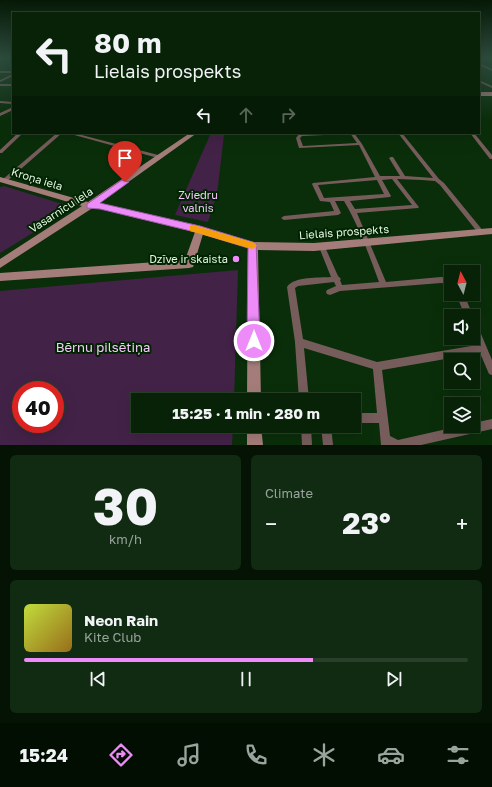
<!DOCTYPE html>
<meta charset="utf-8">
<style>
body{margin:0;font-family:"Golos Text",sans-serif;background:#112a12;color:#f1f3f6;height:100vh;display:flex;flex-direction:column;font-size:15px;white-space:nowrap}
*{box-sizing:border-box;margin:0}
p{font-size:13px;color:#98a49c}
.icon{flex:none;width:22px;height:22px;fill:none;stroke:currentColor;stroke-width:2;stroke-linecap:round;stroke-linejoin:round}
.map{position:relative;height:445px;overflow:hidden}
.sheet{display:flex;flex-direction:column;gap:10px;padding:10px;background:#041304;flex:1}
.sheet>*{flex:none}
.top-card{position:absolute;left:12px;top:12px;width:468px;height:122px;border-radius:0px;box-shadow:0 4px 16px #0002,0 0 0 1px #293f29;background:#082208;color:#f1f3f6;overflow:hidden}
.needle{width:26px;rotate:353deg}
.buttons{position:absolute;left:444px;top:265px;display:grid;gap:8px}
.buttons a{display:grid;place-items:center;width:36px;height:36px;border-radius:0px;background:#082208;box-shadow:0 4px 16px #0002,0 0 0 1px #293f29;font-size:20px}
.speed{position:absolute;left:12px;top:381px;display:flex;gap:8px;font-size:20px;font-weight:700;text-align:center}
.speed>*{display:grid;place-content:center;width:52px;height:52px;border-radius:50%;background:#082208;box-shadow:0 4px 16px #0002,0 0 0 1px #293f29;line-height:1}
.speed .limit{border:6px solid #d22;background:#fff;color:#111}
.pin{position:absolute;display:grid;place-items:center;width:34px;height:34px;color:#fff;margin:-41px -17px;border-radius:50% 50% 50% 0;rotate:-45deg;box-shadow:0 0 4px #0007}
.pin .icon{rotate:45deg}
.me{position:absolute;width:44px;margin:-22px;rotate:0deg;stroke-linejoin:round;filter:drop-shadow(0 0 3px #0008)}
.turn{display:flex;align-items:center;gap:14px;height:84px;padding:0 16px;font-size:18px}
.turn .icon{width:52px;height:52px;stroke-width:2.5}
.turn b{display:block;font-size:28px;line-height:34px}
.lanes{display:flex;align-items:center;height:38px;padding:0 16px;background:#0003;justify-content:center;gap:20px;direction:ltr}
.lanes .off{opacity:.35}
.big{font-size:30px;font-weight:700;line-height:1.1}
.sheet .widget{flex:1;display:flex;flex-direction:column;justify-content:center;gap:6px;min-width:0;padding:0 14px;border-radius:6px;background:#112a12}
.sheet .dial{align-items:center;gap:0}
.dial b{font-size:52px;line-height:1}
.song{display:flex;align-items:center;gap:12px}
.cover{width:48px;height:48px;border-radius:6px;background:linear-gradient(135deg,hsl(70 70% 55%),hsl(40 70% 35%))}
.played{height:4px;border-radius:2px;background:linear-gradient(90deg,#ed8cf9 65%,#293f29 65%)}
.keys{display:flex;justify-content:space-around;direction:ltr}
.heat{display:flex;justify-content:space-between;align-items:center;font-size:22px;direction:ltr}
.sheet .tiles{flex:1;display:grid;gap:10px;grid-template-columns:1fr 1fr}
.widget:last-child{grid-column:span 2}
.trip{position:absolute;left:131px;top:393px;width:230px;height:40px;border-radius:0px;background:#082208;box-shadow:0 4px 16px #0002,0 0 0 1px #293f29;font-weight:700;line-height:40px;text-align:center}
.dock{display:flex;height:64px;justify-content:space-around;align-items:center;background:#030e03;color:#98a49c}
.dock .icon{width:28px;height:28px}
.dock .current{color:#ed8cf9}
.dock b{font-size:18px;color:#f1f3f6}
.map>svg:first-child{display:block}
</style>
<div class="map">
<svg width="492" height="445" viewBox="0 0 492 445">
<rect width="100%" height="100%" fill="#0a2e0a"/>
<g fill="#432247" fill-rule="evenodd">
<path d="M205,133H248L224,135L217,194L208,222L175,215L210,135Z"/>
<path d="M4,186L72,207L73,208L0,253V187Z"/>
<path d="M238,270L234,400H138V426H233L232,445H0V291ZM21,390H55V424H21Z"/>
</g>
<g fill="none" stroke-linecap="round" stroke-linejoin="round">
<g fill="#765d5c" fill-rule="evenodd">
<path d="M479,63L492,69V71L479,65Z"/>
<rect x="0" y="71" width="13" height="2"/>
<path d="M13,74V76L0,82V80Z"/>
<path d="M479,80L492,86V88L479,82Z"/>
<rect x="0" y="84" width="13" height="2"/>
<path d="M0,101L13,102V104L0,103Z"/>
<path d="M13,107V110L0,116V113Z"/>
<path d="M18,133H23L2,153H0V150Z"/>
<path d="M57,133H62L6,182H2L1,181L2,180Z"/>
<path d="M67,133H74L162,156V157L160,158H158Z"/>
<path d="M318,133H349L347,134L302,136L300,138L303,146L357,143L350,133H354L362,144L380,176H400L389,158L391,157H393L405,176L433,178L398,133H402L439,179L444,183L484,232L483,234H479L440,185L435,181L422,180L397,179L418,206L419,207L418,208L357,213L386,282L441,277L451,278V284L441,283L340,291L330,295L327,294L326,292L327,290L336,286L334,282L298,286L295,288L303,339L377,362L477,345L473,335V321L476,322L492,360V375L489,374L480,353L382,370L390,436L398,440L460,426H473V423L492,419V429L421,445H381L379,423H354V413H377L373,369L304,348L309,400H299L295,342L287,287C294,276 319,278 331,277L319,247L320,245H324L325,247L338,276L341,279L340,280L342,285L379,282C369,255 359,226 344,201H335L341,213L338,215L284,220L281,218L284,216L334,211L330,202L320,201L312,184L313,183L375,177L359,145L299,148L296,138L299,134ZM392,179L412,205L355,209L350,201L390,197L391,196L382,180ZM377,180L384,194L324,198L318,185Z"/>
<path d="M470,133H474L492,155V159H490Z"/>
<path d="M456,294H464L473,316H465Z"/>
<path d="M301,426H311L312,445H302Z"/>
<path d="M321,426H331L333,445H323Z"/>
</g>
<g fill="#a47d7a" fill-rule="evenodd">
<rect x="479" y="92" width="13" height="4"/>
<path d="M190,133H197L99,203L200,227L253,242L314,243L492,228V234L314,251L258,250L261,400H247L248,248L203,234L194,264L193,267L189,268L0,281V273L185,260L195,232L100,209H91L0,268V259L82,206L0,182V177L88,202Z"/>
<path d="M247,426H261L263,445H247Z"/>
</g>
</g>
<linearGradient id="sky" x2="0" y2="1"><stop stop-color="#061906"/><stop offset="0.48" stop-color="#2d4c3e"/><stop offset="1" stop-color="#2d4c3e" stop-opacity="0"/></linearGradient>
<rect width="492" height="121" fill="url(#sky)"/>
<path fill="#ed8cf9" stroke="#9a5ba2" d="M122,180L129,182L100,203L200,226L256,243L260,341L258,345L254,347L249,345L247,341L248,248L199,233L100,209L87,208V204Z"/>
<path fill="#f59e0b" d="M193,225L255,243L257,246L252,249L190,231V226Z"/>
<circle fill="#ed8cf9" stroke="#012302" stroke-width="1.5" cx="236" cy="259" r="4"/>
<g text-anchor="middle" stroke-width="4" stroke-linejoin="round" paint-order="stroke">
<g font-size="11" fill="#e3f8e1" stroke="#012302">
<text transform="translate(37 179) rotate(17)" y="4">Kroņa iela</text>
<text transform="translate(61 210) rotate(-33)" y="4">Vasarnīcu iela</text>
<text transform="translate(344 232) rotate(-4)" y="4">Lielais prospekts</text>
</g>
<g font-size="11" fill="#f5c9fa" stroke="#012302">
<text x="198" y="199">Zviedru<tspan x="198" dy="13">valnis</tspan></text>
</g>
<g font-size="11" fill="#e3f8e1" stroke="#012302" text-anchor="end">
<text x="228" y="263">Dzīve ir skaista</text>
</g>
<g font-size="13" fill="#f5c9fa" stroke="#012302">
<text x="103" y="352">Bērnu pilsētiņa</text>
</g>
</g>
</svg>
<div class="buttons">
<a><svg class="needle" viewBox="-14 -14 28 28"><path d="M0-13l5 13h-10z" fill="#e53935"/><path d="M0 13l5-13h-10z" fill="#98a49c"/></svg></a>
<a><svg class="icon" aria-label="sound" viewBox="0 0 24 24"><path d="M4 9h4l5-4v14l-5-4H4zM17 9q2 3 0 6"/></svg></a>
<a><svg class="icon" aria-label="search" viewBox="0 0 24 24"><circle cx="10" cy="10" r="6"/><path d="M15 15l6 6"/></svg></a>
<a><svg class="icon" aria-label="layers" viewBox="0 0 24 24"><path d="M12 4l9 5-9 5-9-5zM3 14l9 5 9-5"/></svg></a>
</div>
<div class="speed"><div class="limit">40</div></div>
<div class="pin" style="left:125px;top:182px;background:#d93025"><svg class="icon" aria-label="arrive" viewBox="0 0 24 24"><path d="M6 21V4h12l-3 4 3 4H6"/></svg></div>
<svg class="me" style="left:254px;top:341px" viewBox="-20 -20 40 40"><circle r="17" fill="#ed8cf9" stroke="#fff" stroke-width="3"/><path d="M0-11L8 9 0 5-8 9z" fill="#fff"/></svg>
<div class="trip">15:25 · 1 min · 280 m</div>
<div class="top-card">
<div class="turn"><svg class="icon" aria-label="left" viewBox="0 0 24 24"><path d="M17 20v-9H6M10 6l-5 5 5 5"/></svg><div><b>80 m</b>Lielais prospekts</div></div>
<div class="lanes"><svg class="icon" aria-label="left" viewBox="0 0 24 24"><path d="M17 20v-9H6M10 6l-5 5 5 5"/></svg><svg class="icon off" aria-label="ahead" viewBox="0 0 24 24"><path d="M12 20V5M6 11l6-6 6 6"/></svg><svg class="icon off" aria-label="right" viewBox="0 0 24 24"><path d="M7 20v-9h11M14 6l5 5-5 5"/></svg></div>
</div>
</div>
<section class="sheet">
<div class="tiles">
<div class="widget dial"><b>30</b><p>km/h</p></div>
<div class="widget"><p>Climate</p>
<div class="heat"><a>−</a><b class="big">23°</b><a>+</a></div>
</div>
<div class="widget">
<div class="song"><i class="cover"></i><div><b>Neon Rain</b><p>Kite Club</p></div></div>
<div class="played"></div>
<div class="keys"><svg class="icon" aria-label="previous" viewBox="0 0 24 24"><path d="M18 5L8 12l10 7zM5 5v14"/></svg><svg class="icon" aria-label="pause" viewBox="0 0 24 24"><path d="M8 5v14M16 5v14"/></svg><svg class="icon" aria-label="next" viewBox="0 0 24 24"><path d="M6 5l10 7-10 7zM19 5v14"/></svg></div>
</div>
</div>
</section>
<nav class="dock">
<b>15:24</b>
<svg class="icon current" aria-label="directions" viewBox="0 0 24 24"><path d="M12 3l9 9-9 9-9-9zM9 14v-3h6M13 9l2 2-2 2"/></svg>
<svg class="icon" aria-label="music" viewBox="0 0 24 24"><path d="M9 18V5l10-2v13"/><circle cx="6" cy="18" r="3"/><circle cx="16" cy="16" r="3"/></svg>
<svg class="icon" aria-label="phone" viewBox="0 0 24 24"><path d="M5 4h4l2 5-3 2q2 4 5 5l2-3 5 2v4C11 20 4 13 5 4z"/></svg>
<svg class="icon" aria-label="climate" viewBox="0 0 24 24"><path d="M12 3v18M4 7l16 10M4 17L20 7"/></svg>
<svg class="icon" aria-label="car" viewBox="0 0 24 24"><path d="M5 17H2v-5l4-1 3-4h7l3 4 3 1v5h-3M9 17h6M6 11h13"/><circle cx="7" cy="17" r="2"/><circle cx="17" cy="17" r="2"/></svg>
<svg class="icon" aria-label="filters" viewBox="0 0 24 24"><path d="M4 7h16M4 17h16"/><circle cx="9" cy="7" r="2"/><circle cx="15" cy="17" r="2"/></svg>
</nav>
